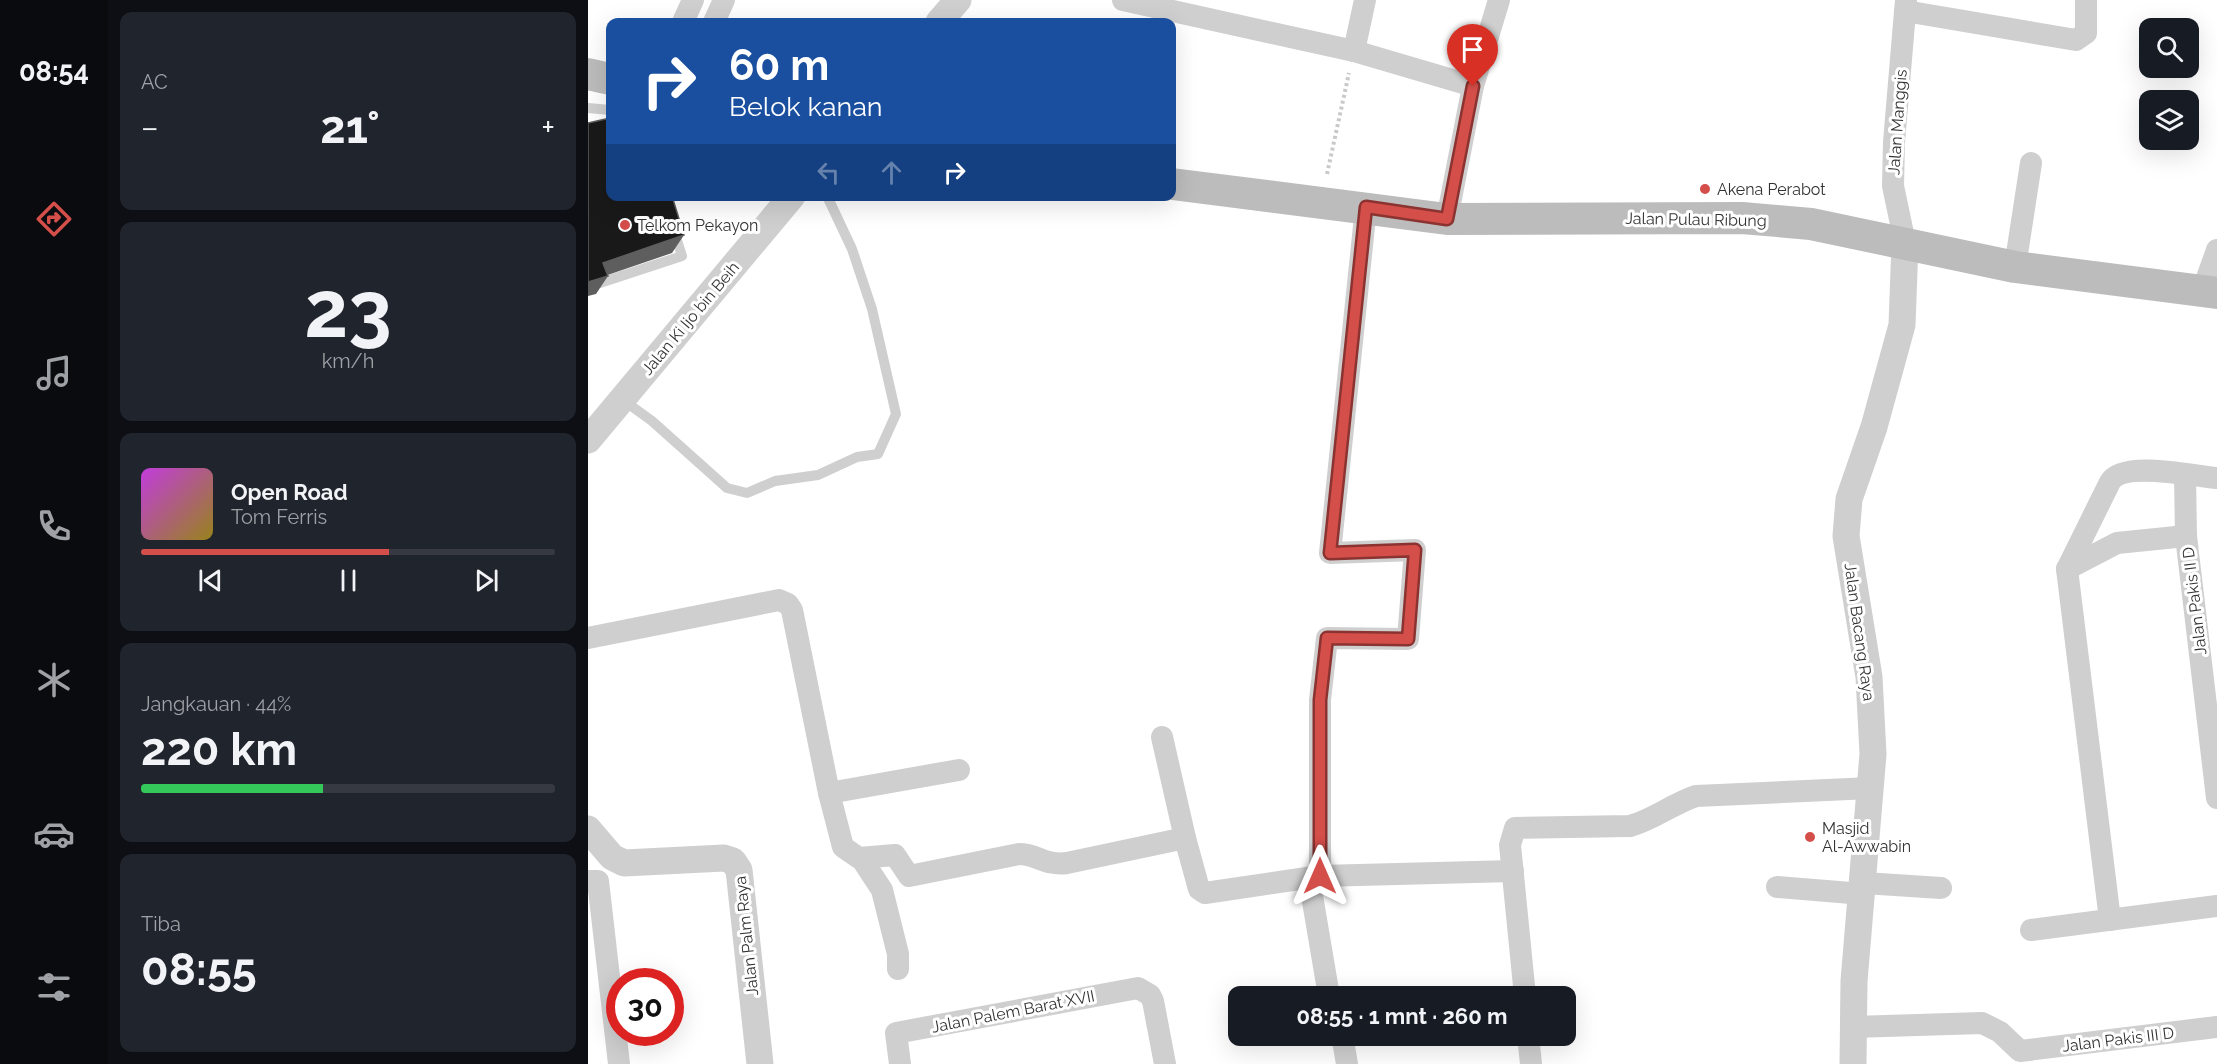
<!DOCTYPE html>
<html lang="id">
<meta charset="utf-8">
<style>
body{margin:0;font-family:Raleway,sans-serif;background:#20242c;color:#f1f3f6;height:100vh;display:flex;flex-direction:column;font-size:22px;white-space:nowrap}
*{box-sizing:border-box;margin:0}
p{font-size:20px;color:#9ea1a6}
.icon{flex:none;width:33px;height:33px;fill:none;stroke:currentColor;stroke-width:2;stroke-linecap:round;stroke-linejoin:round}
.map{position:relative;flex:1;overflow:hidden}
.details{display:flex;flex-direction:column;gap:12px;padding:12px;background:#0d0f14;width:480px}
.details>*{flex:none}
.top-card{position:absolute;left:18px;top:18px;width:570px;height:183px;border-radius:12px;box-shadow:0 6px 24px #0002;background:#1a4fa0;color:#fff;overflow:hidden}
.tools{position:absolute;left:1551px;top:18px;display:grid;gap:12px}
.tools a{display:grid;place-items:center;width:60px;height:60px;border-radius:12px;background:#171b24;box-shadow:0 6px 24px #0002;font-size:30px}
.speed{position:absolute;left:18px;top:968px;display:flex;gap:12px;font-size:30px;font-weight:700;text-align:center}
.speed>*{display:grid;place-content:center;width:78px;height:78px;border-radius:50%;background:#171b24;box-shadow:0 6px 24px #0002;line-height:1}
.speed .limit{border:9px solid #d22;background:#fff;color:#111}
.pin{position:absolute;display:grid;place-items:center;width:51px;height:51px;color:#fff;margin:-62px -26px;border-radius:50% 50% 50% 0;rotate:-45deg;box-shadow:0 0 6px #0007}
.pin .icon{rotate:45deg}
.me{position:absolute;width:66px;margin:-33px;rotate:0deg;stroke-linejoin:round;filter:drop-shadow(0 0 4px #0008)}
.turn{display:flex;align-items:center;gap:21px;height:126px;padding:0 24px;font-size:27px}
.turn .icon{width:78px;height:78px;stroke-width:2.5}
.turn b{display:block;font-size:42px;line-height:51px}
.lanes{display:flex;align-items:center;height:57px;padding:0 24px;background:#0003;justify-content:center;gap:30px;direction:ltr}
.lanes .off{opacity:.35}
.big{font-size:45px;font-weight:700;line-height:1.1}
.details .tile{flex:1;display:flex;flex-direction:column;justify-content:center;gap:9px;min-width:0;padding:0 21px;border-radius:12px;background:#20242c}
.details .dial{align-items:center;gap:0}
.dial b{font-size:78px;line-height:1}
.song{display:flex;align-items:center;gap:18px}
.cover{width:72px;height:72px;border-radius:9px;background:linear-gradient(135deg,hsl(290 70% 55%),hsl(50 70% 35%))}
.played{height:6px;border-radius:3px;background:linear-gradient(90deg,#d44e4a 60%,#363941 60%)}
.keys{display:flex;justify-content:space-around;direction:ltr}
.heat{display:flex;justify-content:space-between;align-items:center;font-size:33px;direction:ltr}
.charge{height:9px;border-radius:4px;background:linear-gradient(90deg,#34c759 44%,#363941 0)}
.trip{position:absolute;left:640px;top:986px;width:348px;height:60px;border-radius:12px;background:#171b24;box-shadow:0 6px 24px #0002;font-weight:700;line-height:60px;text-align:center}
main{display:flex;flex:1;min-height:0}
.tabs{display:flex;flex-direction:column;width:108px;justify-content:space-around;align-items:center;background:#090b0e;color:#9ea1a6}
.tabs .icon{width:42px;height:42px}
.tabs .current{color:#d44e4a}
.tabs b{font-size:27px;color:#f1f3f6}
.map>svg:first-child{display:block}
</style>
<main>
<nav class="tabs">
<b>08:54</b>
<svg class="icon current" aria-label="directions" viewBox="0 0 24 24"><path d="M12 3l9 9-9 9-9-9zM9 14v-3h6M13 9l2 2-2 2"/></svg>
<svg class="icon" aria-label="music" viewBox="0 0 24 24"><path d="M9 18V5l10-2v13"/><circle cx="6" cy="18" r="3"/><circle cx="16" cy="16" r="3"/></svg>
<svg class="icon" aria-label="phone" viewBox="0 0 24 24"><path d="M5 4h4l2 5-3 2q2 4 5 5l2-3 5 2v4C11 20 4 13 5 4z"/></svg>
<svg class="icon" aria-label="climate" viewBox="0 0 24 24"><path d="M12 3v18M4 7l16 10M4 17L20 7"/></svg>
<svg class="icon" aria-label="car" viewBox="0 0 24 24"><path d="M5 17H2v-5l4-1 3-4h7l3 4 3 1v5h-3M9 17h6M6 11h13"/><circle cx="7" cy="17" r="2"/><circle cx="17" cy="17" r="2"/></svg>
<svg class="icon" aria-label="filters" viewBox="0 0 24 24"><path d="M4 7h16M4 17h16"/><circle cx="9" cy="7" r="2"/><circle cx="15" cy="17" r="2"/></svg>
</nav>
<section class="details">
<div class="tile"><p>AC</p>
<div class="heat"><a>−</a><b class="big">21°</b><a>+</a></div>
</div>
<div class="tile dial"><b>23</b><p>km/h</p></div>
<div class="tile">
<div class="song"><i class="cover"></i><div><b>Open Road</b><p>Tom Ferris</p></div></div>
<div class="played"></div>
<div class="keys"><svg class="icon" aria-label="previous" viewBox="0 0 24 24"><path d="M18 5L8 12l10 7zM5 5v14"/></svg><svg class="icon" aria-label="pause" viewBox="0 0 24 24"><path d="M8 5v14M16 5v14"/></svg><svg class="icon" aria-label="next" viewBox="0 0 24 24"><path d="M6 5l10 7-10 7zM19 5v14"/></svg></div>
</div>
<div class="tile"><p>Jangkauan · 44%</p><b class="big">220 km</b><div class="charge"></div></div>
<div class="tile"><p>Tiba</p><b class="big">08:55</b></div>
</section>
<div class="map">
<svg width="1629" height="1064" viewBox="0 0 1629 1064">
<rect width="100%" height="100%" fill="#fff"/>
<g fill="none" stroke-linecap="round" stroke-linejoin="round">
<path stroke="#c9c9c9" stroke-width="4" stroke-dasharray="3 3" stroke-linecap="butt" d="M739,174L761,73"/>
<g stroke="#cfcfcf" stroke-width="10">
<path d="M0,108L22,110"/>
<path d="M9,276L12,283L94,256L86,231"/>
<path d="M35,400L64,421L139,488L159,493L187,481L230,475L269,457L290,454L308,414L284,309L264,249L239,196"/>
</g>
<g stroke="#cfcfcf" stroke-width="22">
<path d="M535,0L766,51L885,86"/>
<path d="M1317,11L1488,40L1498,33V0"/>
<path d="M95,22L105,0"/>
<path d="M126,22L136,0"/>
<path d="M766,51L777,0"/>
<path d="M859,219L885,86L911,0"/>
<path d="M1317,243L1305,186L1306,142L1318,0"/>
<path d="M1427,267L1443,163"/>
<path d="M1614,292L1629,250"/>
<path d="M1597,475L1598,536L1629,798"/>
<path d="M1479,569L1522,482C1535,460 1605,476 1629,478"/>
<path d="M0,638L191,600L200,604L204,610L241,793L255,847L271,858L307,855L321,876L431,854C450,854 456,866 479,863L597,838L611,889L617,893L732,876L925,871"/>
<path d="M574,737L597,838"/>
<path d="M241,793L371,770"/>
<path d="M273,858L294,890L310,954V969"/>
<path d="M732,876V700L739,638L820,639L827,550L742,553L778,207"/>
<path d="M721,878L741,996"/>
<path d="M0,881H10L31,1064"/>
<path d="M1276,883L1353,888"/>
<path d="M1189,887L1275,894"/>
<path d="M1522,920L1479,569L1529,543L1598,536"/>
<path d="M1443,930L1629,906"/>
<path d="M937,996L922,845L927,828L1042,826C1065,820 1084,804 1108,796L1283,788"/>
<path d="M1265,1027L1394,1023L1412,1032L1432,1051L1629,1027"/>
<path d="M754,1035L759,1064"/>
<path d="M940,1035L943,1064"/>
<path d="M312,1064L308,1033L550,988L562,995L565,1001L577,1064"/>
</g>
<g stroke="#cfcfcf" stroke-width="27">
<path d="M351,22L370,0"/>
<path d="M0,440L204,196"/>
<path d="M0,829L24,857L36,863L136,858L145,861L151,870L172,1064"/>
<path d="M1265,1064L1266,981L1285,754L1281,677L1258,536L1261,499L1286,427L1314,325L1317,243"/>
</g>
<g stroke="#bcbcbc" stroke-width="32">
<path d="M0,74L22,79"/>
<path d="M584,184L859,219L1154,218L1223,224L1427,267L1629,293"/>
</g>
</g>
<g fill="#5e5e5e">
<path d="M96,235L84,253L2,281L15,263Z"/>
<path d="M20,276L8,294L0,296V282Z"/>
</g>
<path fill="#191919" stroke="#5e5e5e" stroke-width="1.5" d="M22,118V196H84L96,235L15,263L20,276L0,282V123Z"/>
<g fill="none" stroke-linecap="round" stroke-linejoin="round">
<g stroke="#8a3330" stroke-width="15">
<path id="route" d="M732,876V700L739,638L820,639L827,550L742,553L778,207L859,219L885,86"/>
</g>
<use href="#route" stroke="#d44e4a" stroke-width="10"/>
</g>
<g fill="#d44e4a" stroke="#fff" stroke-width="2">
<circle cx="1117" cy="189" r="6"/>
<circle cx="37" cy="225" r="6"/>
<circle cx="1222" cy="837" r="6"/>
</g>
<g text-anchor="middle" stroke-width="6" stroke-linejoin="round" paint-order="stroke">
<g font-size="16" fill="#323232" stroke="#fff">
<text transform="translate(1309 122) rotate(-86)" y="6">Jalan Manggis</text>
<text transform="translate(1108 219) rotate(1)" y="6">Jalan Pulau Ribung</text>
<text transform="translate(102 318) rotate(-50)" y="6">Jalan Ki Ijo bin Beih</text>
<text transform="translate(1606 601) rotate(-97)" y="6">Jalan Pakis II D</text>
<text transform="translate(1272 632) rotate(82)" y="6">Jalan Bacang Raya</text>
<text transform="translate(158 936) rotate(-96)" y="6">Jalan Palm Raya</text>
<text transform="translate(425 1011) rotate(-11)" y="6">Jalan Palem Barat XVII</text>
<text transform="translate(1530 1039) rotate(-7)" y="6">Jalan Pakis III D</text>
</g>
<g font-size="16" fill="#323232" stroke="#fff" text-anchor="start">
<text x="1129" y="195">Akena Perabot</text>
<text x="49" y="231">Telkom Pekayon</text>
<text x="1234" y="834">Masjid<tspan x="1234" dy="18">Al-Awwabin</tspan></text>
</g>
</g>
</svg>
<div class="tools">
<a><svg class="icon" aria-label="search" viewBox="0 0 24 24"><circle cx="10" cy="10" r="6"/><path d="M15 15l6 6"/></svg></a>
<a><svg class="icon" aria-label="layers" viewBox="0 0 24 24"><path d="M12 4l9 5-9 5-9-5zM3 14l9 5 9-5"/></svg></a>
</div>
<div class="speed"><div class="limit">30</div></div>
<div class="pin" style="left:885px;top:86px;background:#d93025"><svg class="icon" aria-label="arrive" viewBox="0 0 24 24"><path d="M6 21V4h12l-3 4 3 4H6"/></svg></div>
<svg class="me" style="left:732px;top:876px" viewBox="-20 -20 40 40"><path d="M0-17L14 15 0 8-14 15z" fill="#d44e4a" stroke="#fff" stroke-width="4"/></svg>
<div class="trip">08:55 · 1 mnt · 260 m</div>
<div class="top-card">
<div class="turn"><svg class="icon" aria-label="right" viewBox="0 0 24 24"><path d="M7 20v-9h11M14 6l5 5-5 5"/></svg><div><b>60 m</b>Belok kanan</div></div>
<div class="lanes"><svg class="icon off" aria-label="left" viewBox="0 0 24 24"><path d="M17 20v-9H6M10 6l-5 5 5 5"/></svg><svg class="icon off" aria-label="ahead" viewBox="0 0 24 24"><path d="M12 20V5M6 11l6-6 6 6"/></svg><svg class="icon" aria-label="right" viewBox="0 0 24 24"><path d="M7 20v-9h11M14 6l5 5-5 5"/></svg></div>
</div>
</div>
</main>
